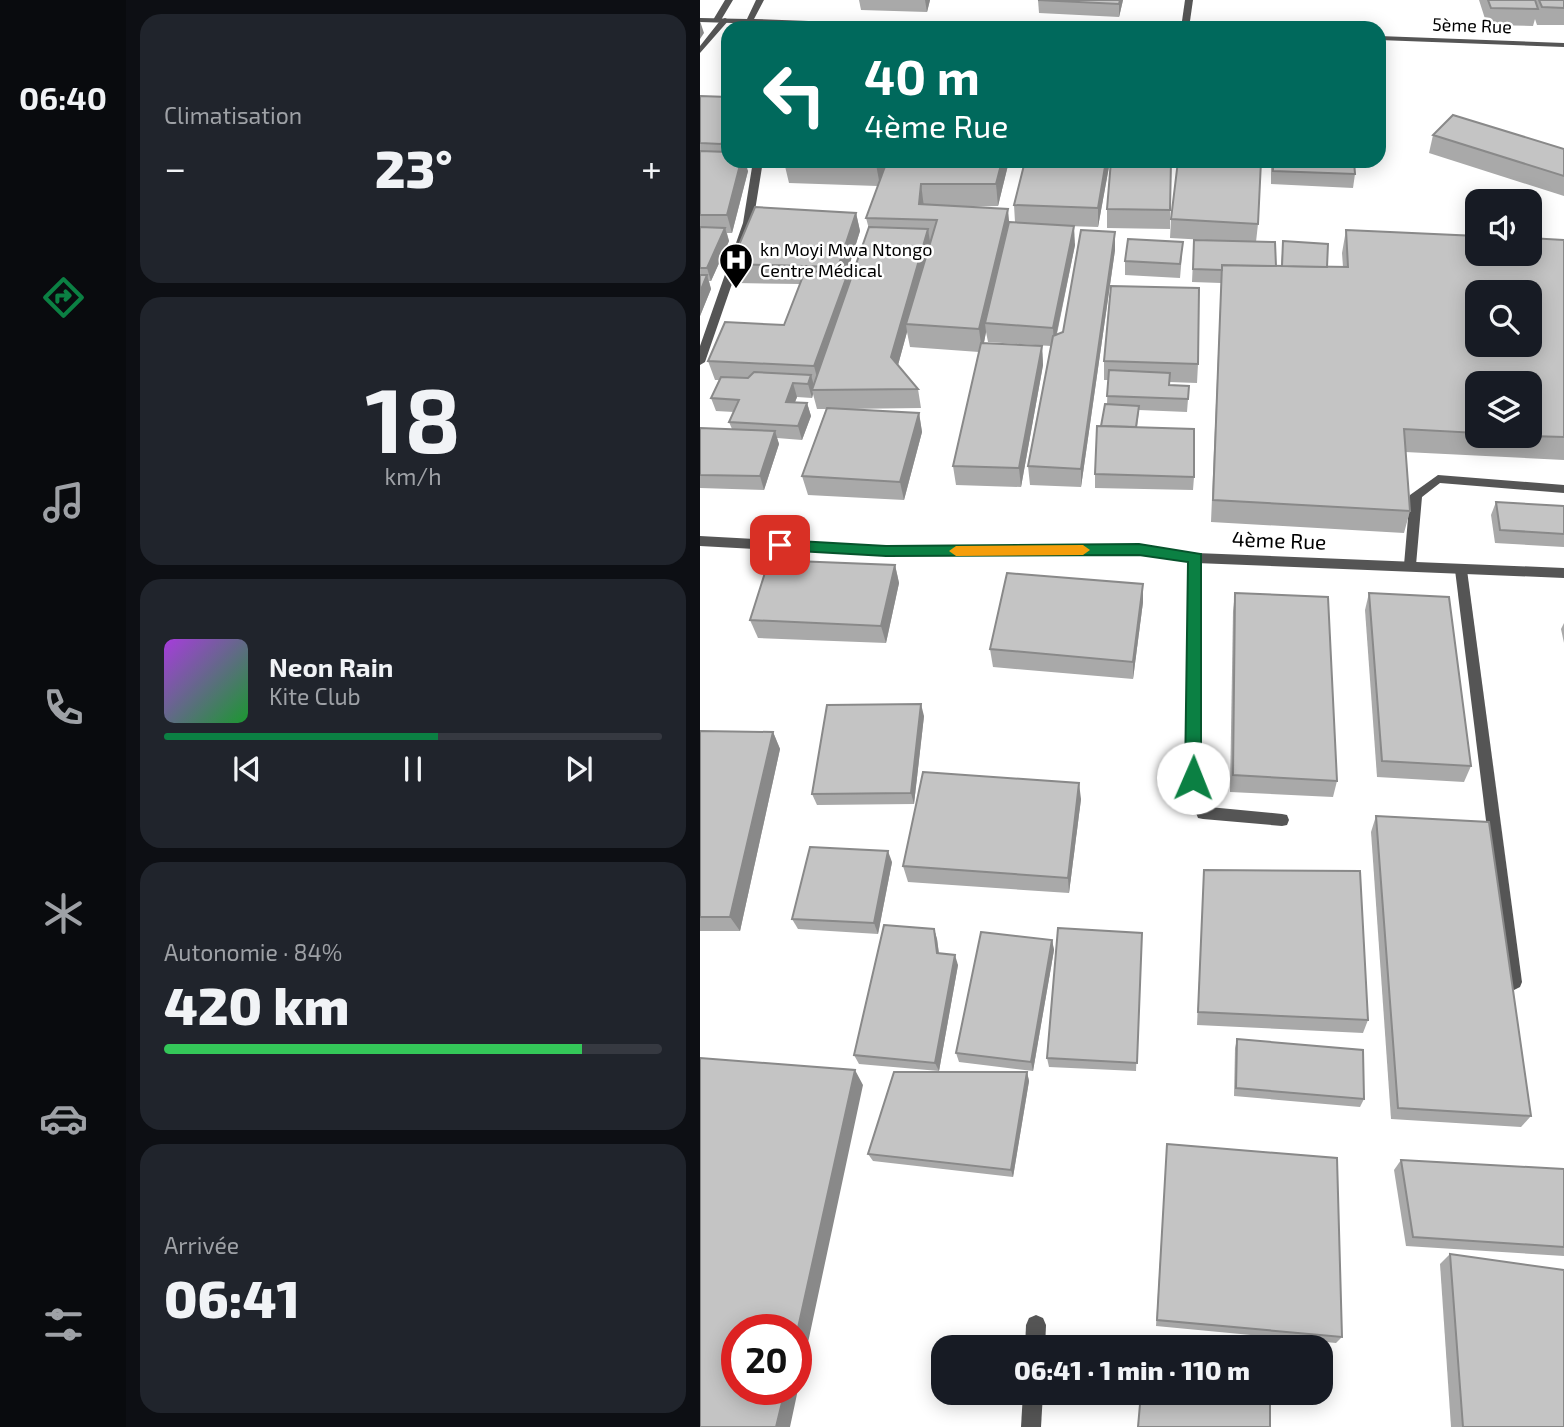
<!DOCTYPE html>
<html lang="fr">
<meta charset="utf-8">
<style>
body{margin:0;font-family:"Exo 2",sans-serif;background:#20242c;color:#f1f3f6;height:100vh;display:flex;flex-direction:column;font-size:26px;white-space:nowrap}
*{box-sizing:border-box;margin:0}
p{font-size:23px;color:#9ea1a6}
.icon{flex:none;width:38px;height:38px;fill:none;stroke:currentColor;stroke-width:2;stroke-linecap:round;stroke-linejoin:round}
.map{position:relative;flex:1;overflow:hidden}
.drawer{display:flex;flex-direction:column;gap:14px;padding:14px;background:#0d0f14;width:574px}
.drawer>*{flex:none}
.hud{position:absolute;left:21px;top:21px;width:665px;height:147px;border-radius:21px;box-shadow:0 4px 18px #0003;background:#00695c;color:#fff;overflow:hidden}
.controls{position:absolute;left:765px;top:189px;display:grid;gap:14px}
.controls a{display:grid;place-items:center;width:77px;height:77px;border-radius:14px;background:#171b24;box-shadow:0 4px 18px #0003;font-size:35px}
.speed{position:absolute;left:21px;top:1314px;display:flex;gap:14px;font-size:35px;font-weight:700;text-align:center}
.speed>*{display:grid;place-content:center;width:91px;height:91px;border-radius:50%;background:#171b24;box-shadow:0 4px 18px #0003;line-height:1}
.speed .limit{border:10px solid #d22;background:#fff;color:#111}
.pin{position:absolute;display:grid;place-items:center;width:60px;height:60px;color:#fff;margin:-30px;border-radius:14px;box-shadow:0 4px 10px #0006}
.me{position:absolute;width:77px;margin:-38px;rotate:1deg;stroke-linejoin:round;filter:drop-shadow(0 0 5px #0008)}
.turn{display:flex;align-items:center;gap:24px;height:147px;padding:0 28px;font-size:32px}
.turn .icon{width:91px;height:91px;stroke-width:2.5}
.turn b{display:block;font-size:49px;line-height:60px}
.big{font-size:52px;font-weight:800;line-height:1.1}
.drawer .card{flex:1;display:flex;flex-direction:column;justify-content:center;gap:10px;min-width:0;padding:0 24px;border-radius:21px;background:#20242c}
.drawer .dial{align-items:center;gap:0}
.dial b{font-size:91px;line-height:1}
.song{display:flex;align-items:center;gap:21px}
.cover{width:84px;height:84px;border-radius:10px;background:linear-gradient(135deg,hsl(280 70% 55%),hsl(130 70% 35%))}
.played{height:7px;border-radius:4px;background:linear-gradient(90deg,#0b8043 55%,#363941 55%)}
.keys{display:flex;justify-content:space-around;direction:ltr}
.heat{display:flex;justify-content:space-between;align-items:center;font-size:38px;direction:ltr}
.charge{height:10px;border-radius:5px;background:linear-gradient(90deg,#34c759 84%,#363941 0)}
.trip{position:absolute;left:231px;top:1335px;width:402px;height:70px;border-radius:21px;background:#171b24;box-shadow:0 4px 18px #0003;font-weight:800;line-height:70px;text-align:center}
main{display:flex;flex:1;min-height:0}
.tabs{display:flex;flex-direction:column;width:126px;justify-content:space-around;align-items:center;background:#090b0e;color:#9ea1a6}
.tabs .icon{width:49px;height:49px}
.tabs .active{color:#0b8043}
.tabs b{font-size:32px;color:#f1f3f6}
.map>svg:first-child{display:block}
</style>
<main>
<nav class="tabs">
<b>06:40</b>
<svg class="icon active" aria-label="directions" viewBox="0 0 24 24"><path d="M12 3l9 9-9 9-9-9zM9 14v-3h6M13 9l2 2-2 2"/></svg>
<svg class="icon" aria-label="music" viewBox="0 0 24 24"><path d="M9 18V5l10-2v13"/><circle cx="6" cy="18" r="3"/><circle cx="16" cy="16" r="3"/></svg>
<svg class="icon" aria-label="phone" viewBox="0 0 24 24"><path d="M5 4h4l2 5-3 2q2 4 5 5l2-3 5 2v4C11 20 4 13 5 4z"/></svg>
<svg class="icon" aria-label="climate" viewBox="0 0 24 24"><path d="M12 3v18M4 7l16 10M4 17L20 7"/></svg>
<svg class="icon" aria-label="car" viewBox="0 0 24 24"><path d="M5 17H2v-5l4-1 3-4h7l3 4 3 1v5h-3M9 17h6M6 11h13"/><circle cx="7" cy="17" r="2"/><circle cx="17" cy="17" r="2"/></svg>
<svg class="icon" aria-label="filters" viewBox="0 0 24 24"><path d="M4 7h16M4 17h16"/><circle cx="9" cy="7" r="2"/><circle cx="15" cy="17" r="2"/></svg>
</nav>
<section class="drawer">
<div class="card"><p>Climatisation</p>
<div class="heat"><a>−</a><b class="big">23°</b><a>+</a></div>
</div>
<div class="card dial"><b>18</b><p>km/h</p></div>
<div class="card">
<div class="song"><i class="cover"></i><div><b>Neon Rain</b><p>Kite Club</p></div></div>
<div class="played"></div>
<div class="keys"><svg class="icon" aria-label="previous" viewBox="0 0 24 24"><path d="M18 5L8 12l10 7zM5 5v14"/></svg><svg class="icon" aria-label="pause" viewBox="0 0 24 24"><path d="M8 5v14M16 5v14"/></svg><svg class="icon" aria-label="next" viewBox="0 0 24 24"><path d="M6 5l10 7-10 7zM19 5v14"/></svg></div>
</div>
<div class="card"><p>Autonomie · 84%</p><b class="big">420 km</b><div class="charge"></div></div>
<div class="card"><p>Arrivée</p><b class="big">06:41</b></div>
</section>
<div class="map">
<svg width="864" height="1427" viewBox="0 0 864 1427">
<rect width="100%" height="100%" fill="#fff"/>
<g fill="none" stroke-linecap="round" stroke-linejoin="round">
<g fill="#555" fill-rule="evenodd">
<path d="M25,0H33L21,20L25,18L29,20L0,53V46L19,22L13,20Z"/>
<path d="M485,0H493L489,28H481Z"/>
<path d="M53,161H63L53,223L5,362L0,365V346L43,223Z"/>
<path d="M738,475L864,485V493L740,483L722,497L716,565L710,570L706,568L704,565L710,495Z"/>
<path d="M496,553L502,558L500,778L509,807L582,814L587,815L589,820L587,825L582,826L503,819L498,818L496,813L486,778L490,558Z"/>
<path d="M761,565L767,570L822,982L820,987L814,990L808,987L806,982L755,570Z"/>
</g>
<g fill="#555" fill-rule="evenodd">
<path d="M56,0H64L54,19L135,22L139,24L135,26L0,22V18L47,19Z"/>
<path d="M204,24L286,26L290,28H201V24Z"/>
<path d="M679,36L864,43V47L679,40Z"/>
<path d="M0,536L186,546L439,545L496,553L864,568V578L496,563L439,555L186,556L0,546Z"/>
<path d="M336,1315L343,1318L346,1325L345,1348H325L326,1325L329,1318Z"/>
<path d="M323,1393H343L341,1427H321Z"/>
</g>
</g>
<g fill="#a9a9a9" fill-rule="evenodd">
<path d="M159,0H230L227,12L161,10Z"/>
<path d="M338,0H423L419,17L339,13Z"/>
<path d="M779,0H864V25H837L835,19L833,26L787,25Z"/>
<path d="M0,96L28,97V161L48,171L32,233H27L29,241L11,281H9L11,289L0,316Z"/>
<path d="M733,135L864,149V196L729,153Z"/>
<path d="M66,161H309L298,206L260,207L309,223L315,222L314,205L325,161H410L398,227L367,226L375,245L357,334L363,332L415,232V250L381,487L330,485L328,466L351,346L288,342L286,332L284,343L342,346L343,365L321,487L256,485L253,466L279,352L210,347L207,332L198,365L218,389L221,408L144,409L219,413L222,432L204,500L108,495L102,476L126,409H117L113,394L112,398L97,397L95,402L107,403L111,416L102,440L77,438L79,444L64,490L0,488V428L32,429L29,422L34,412L16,411L11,398L19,380H15L8,361L84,325L100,284L36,283L31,264L156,213L160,231L147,273H148L150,282L169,229L166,218L178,186L89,183L84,162Z"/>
<path d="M471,161L470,229L407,228V209Z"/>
<path d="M571,161H654L655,174L653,188L571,184Z"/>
<path d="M471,219L558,224L556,242L576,266H581L583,241L627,267H643L642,253L646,230L864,240V460L705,452L710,511L704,533L511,522L521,283L492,282L494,240L525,241L470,238ZM777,383L830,436H777Z"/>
<path d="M482,255L480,278L425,275V261Z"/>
<path d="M404,361L498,364L497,383L469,382V385L489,386L487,412L439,410L437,427L494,477L493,490L395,488V474L401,426L407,404L408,380H404Z"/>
<path d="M796,502L864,506V547L795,543L791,515Z"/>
<path d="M195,565L199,583L186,643L58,638L50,620Z"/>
<path d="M535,593L637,781L633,797L530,792L533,611Z"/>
<path d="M669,593L771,766L764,782L677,777L665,610Z"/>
<path d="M443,602L433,679L293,667L290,649Z"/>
<path d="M864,623V643L861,629Z"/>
<path d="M224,716L214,804L117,805L112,794Z"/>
<path d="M0,731L73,732L80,749L40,931H0Z"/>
<path d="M381,799L369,893L208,882L203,866Z"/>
<path d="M676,816L831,1116L821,1127L691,1119L671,832Z"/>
<path d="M192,862L178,934L98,929L92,919Z"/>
<path d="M504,870L668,1020L663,1033L497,1025Z"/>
<path d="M234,929L237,939L239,953L258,965L239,1071L159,1064L154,1055Z"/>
<path d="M442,933L436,1071L349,1067L347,1058Z"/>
<path d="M352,940L354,950L333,1071L259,1062L256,1053Z"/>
<path d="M537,1039L664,1099L660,1107L534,1096L535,1048Z"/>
<path d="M327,1072L329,1081L313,1177L173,1161L168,1154Z"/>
<path d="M467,1144L642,1337L636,1343L456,1326Z"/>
<path d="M701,1160L864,1169V1256L706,1246L694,1170Z"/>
<path d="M750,1254L864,1427H751L740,1264Z"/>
</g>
<g fill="#898989">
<path d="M225,0H230L227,12Z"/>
<path d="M420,0H423L419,17V4Z"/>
<path d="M0,21L4,33L0,39Z"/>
<path d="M28,132V152L25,157L21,144Z"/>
<path d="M41,161H45L48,171L32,233L27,215Z"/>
<path d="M177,161H189L180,186L176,164Z"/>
<path d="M302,161H309L298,206L296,184Z"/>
<path d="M406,161H410L398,227V208Z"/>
<path d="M221,184L224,207L219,204Z"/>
<path d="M308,209L310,232L285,323L286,332L282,352L279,329Z"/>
<path d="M156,213L160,231L143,285L138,267Z"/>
<path d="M374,226L375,245L354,346L353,328Z"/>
<path d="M25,228L29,241L11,281L7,268Z"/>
<path d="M228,229L231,248L206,324L207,332L195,376L191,357Z"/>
<path d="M415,232V250L381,487V469Z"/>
<path d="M148,273L152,291L119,385L114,366Z"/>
<path d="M7,275L11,289L0,316V292Z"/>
<path d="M342,346L343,365L321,487L319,468Z"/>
<path d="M111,375L115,389L112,390L113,394L112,398L108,384Z"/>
<path d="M93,383L97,397L90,415L86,402Z"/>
<path d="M107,403L111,416L102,440L98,426Z"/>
<path d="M219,413L222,432L204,500L200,482Z"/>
<path d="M75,431L79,444L64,490L60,476Z"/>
<path d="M195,565L199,583L186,643L181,626Z"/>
<path d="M443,584V602L433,679V662Z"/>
<path d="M221,704L224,716L214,804L211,793Z"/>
<path d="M73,732L80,749L40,931L30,917Z"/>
<path d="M379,783L381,799L369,893L368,878Z"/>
<path d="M188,851L192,862L178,934L174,923Z"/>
<path d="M234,929L237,939L240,963L237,953Z"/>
<path d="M352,940L354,950L333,1071L331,1062Z"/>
<path d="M255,955L258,965L239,1071L235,1063Z"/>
<path d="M155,1070L163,1085L90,1427H76L85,1390H96V1337Z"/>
<path d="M327,1072L329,1081L313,1177L311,1170Z"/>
</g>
<g fill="#c4c4c4" stroke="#898989" stroke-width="2" fill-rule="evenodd">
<path d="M338,0H420L419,4Z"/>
<path d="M788,0H835L838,9L791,8Z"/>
<path d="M839,0H864V8L842,7Z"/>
<path d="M117,23L226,27L225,28H114Z"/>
<path d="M0,96L28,97V132L21,144L0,143Z"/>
<path d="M753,115L864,149V176L733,135Z"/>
<path d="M0,151L28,152V161H41L27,215H0Z"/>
<path d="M100,161H177L176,164Z"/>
<path d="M187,161H302L296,184H221L219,204L308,209L279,329L206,324L237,220L166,218Z"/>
<path d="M325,161H406L398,208L314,205Z"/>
<path d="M411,161H471L470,210L407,209Z"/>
<path d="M478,161H561L558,224L471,219Z"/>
<path d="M573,161H654L655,174L573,171Z"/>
<path d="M55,207L156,213L138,267L31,264Z"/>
<path d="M309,222L374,226L353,328L285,323Z"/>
<path d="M0,227L25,228L7,268H0Z"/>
<path d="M169,227L228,229L191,357L218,389L112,390Z"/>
<path d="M381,230L415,232L381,469L328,466L353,336L363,332Z"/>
<path d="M646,230L777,236V254H830V238L864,240V437L830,436V383H777V433L704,429L710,511L513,500L522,265L648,267ZM777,292H830V345H777Z"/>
<path d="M428,239L483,242L480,264L425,261Z"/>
<path d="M494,240L575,242L576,266L522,265V270L493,269Z"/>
<path d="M583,241L628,244L627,267L582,266Z"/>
<path d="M105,271L148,273L114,366L8,361L25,322L84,325Z"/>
<path d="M0,275H7L0,292Z"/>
<path d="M411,286L499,288L498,364L404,361Z"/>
<path d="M281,343L342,346L319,468L253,466Z"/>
<path d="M409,370L470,373L469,385L489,386L488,399L407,396Z"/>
<path d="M54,372L111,375L108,384L93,383L86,402L107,403L98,426L29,422L39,400L11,398L21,377L48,378Z"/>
<path d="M405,404L439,406L436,427L401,426Z"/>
<path d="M127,408L219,413L200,482L102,476Z"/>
<path d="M397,426L494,429V477L395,474Z"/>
<path d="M0,428L75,431L60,476L0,475Z"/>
<path d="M796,502L864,506V534L800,530Z"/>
<path d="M69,560L195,565L181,626L50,620Z"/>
<path d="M307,573L443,584L433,662L290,649Z"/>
<path d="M535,593L628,597L637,781L533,775Z"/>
<path d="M669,593L749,597L771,766L682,761Z"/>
<path d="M221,704L211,793L112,794L127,705Z"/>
<path d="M0,731L73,732L30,917H0Z"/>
<path d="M223,772L379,783L368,878L203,866Z"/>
<path d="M676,816L789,822L831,1116L698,1108Z"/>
<path d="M110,847L188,851L174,923L92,919Z"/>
<path d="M504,870L660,871L668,1020L498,1012Z"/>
<path d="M184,925L234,929L237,953L255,955L235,1063L154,1055Z"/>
<path d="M358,928L442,933L437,1063L347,1058Z"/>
<path d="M281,932L352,940L331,1062L256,1053Z"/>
<path d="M537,1039L663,1050L664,1099L536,1088Z"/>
<path d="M0,1058L155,1070L96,1337V1330H37V1390H85L76,1427H0Z"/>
<path d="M194,1072H327L311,1170L168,1154Z"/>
<path d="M467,1144L637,1158L642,1337L457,1320Z"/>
<path d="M701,1160L864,1169V1247L713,1237Z"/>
<path d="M750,1254L864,1270V1427H763Z"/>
<path d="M444,1345L478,1348H443Z"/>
<path d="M441,1393H570V1427H438Z"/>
</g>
<path fill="#0b8043" stroke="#07532c" stroke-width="2" d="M80,540L186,546L439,544L501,554V778L499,783H487L485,778L488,562L439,555L186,556L80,550L73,545Z"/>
<path fill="#f59e0b" d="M383,545L390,550L383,555L256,556L249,551L256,546Z"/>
<defs>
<g id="hospital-pin" transform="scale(1.75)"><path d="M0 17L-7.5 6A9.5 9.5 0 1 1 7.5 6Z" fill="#000" stroke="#fff"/><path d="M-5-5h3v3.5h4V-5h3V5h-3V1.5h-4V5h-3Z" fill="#fff"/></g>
</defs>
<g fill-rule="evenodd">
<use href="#hospital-pin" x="36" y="260"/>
</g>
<g text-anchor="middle" stroke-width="5" stroke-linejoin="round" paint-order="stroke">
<g font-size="18" fill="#000" stroke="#fff">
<text transform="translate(772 26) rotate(2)" y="6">5ème Rue</text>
</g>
<g font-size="18" fill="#000" stroke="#fff" text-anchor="start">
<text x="60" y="256">kn Moyi Mwa Ntongo<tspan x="60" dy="21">Centre Médical</tspan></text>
</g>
<g font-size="21" fill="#000" stroke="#fff">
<text transform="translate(579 541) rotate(2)" y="7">4ème Rue</text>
</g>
</g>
</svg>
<div class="controls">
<a><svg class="icon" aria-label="sound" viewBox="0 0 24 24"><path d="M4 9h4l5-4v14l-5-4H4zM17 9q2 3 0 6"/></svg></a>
<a><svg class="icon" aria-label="search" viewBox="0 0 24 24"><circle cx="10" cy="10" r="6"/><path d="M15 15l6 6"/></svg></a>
<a><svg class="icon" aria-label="layers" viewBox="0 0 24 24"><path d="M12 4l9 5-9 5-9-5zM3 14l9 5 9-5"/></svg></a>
</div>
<div class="speed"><div class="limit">20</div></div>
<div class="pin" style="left:80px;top:545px;background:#d93025"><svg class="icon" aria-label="arrive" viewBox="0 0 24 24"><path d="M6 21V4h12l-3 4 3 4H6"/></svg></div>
<svg class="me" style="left:493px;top:778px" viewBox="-20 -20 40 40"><circle r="19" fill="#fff"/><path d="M0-13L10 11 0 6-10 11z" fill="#0b8043"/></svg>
<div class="trip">06:41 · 1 min · 110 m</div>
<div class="hud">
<div class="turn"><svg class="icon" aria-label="left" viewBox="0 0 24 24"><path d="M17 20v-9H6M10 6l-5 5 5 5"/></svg><div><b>40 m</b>4ème Rue</div></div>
</div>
</div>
</main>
